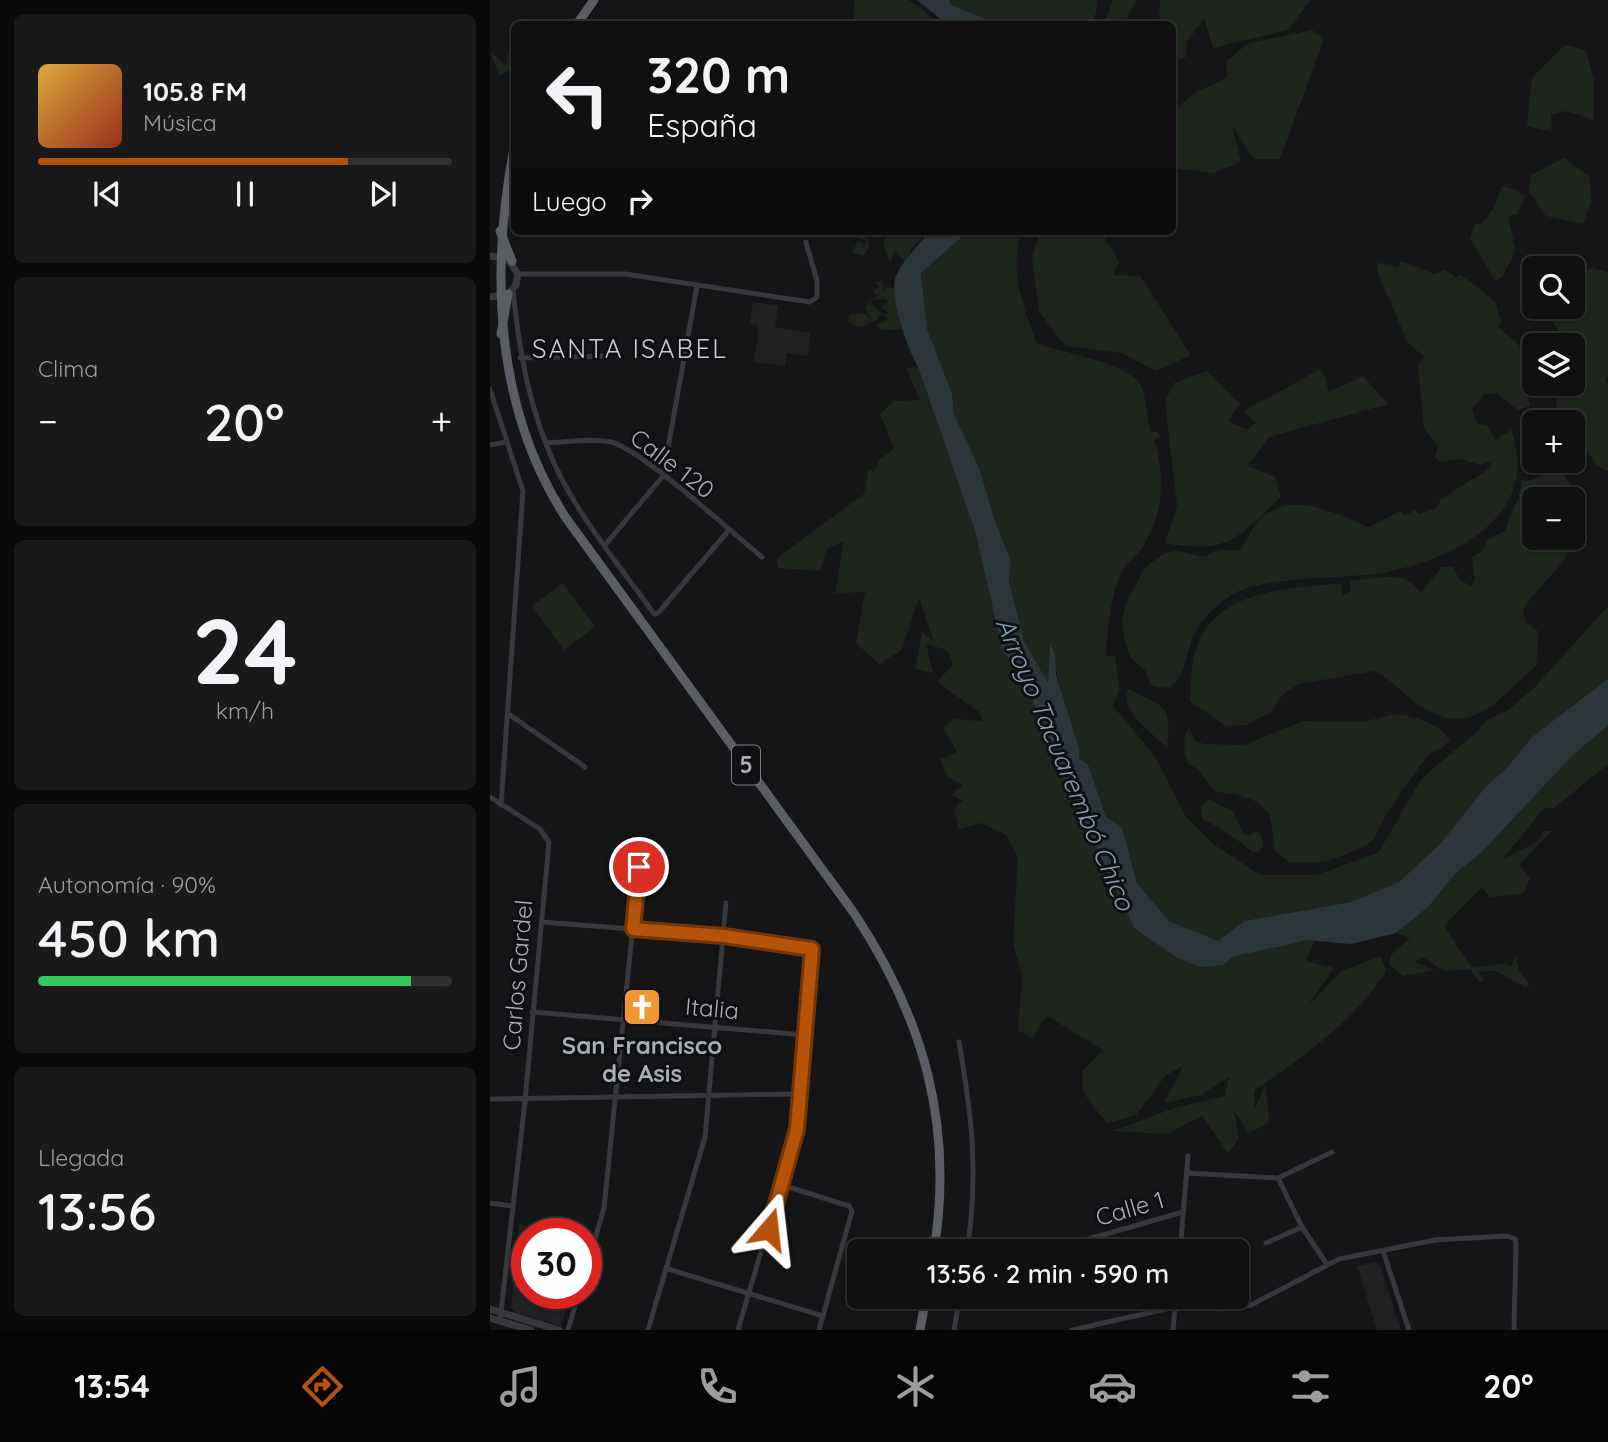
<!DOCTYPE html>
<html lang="es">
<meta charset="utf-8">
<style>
body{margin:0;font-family:Quicksand,sans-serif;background:#19191a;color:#f1f3f6;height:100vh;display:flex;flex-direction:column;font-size:26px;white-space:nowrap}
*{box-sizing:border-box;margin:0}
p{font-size:23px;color:#9c9d9f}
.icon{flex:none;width:38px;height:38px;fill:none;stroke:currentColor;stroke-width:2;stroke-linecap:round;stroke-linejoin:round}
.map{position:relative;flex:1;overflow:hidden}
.drawer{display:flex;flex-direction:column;gap:14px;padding:14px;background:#090909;width:490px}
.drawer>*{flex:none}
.guide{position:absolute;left:21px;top:21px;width:665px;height:214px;border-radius:10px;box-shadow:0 2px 5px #0004,0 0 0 2px #303031;background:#101011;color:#f1f3f6;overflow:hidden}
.tools{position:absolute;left:1032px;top:256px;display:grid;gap:14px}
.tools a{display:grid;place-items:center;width:63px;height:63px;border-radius:10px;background:#101011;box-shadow:0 2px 5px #0004,0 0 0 2px #303031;font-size:35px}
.speed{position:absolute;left:21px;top:1218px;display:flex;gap:14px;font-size:35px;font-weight:700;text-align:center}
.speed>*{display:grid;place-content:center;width:91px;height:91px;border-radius:50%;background:#101011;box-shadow:0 2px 5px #0004,0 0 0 2px #303031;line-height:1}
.speed .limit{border:10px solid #d22;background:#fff;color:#111}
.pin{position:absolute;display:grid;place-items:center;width:60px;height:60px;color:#fff;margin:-30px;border:4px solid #fff;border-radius:50%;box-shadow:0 2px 7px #0007}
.me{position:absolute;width:77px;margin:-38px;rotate:17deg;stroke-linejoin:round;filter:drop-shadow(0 0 5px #0008)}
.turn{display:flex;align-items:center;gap:24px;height:147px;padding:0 21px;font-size:32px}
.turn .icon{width:91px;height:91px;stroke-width:2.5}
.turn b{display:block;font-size:49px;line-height:60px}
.then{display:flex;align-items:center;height:66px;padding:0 21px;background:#0003;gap:14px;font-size:26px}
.big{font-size:52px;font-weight:600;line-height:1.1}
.drawer .tile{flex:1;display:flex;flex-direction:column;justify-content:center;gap:10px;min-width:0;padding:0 24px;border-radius:10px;background:#19191a}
.drawer .dial{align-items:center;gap:0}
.dial b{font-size:91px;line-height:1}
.song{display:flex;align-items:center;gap:21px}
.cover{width:84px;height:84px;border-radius:10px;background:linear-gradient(135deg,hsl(40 70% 55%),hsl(10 70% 35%))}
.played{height:7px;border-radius:4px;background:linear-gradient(90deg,#b45309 75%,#303031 75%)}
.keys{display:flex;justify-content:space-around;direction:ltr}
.heat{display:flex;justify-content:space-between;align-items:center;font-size:38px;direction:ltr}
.charge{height:10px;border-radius:5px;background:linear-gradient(90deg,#34c759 90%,#303031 0)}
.trip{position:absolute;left:357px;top:1239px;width:402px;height:70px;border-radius:10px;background:#101011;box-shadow:0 2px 5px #0004,0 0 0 2px #303031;font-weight:600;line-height:70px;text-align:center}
.dock{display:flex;height:112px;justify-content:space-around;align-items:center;background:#060607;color:#9c9d9f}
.dock .icon{width:49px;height:49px}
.dock .current{color:#b45309}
.dock b{font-size:32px;color:#f1f3f6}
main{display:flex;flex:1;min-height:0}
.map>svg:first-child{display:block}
</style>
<main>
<section class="drawer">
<div class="tile">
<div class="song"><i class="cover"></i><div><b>105.8 FM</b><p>Música</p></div></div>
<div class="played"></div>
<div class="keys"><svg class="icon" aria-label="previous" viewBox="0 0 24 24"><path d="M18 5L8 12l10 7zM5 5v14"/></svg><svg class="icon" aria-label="pause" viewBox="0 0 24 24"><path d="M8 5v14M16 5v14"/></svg><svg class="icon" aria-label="next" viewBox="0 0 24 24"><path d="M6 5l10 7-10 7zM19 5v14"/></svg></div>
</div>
<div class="tile"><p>Clima</p>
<div class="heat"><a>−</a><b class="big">20°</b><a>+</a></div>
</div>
<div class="tile dial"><b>24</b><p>km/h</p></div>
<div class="tile"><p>Autonomía · 90%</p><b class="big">450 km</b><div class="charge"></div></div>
<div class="tile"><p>Llegada</p><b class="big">13:56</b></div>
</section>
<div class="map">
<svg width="1118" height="1330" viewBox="0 0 1118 1330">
<rect width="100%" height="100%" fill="#151517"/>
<g fill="#212124">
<path d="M263,302L288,306L285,327L320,333L318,356L297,353L295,366L263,362L268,339L267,325L260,324Z"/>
<path d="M29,1224L63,1234H37V1293H81L71,1326L27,1313L21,1308Z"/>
<path d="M889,1262L911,1330H887L867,1266Z"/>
</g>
<g fill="#1d251d">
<path d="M364,0H419L451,24H363Z"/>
<path d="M459,0H607L606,13L600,24H509L461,5Z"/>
<path d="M623,0H647L634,24H614Z"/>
<path d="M670,0H820L798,30L723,48L714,18L697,42L696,57L683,63L682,24H669Z"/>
<path d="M822,30L834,39L790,159H764L742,126L751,162L723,173L683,168V79V111L706,92L737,78V60L759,43Z"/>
<path d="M1075,45L1096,50L1104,81V120L1076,111L1061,115L1062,132L1037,126L1042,78Z"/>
<path d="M22,50L24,67L9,76L0,51L16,65L18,53Z"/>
<path d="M1074,158L1099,176L1101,201L1093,224L1056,216L1039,192L1041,175Z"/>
<path d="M1012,186L1028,190L1035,196L1027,215L1022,214L1018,219L1026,251L1012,277L1005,281L980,238L986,223L991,225L1005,206Z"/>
<path d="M351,231H378L379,248L374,256L362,252L368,241L376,246V240L367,239V236L355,235L353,239L348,234H353Z"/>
<path d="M399,231H438L422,247L416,262L405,251L400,262L393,243Z"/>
<path d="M479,231H532C518,271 533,305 547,344C569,351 639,364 650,384C657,397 657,419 661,433L667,431L670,437L664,440C676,476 673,516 652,548C646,557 635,564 631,573C621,595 616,634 617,657L625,655L629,689L623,706L665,756L696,817L723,844L770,875H826L888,853L932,778L988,731L996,720L1018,710L1044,688L1118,606V679L1043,736L1014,771L997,785L951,843L909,882L861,902L754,921L728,941L679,921L647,883L632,827L616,817L598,764L589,759V747L580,725L560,647L558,683L534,641L519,580L521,561L504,518L490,470L464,414L462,393L437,329L431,273Z"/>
<path d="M551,231H611L629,262L623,275L650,276L701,355L666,371L631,353L575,346L549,311L542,256Z"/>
<path d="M911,261L944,274L955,270L966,277L971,275L1005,301L1011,322L1008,327L1030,346L1046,344L1047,345L1045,360H1039L1034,385L1040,406L1028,410L1006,393L994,394L982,410L988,424L997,425L1005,440L1021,430C1053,516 962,560 892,573C855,579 776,576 745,593C729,602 712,618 704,634C694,655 696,699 661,685L655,670L641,658L635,643L632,620L635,606L655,567L675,553L687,551L714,557L729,549L748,551C758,543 760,528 770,519C802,489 845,514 879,527L910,511L915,516L924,510L930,514L947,507L951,499L1002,467L999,462L990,465L971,459L949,462L945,457L948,446L934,428L928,365L934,357L918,343L888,273V263L902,265L904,268L909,267Z"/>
<path d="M1103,268L1118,272V374L1115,382L1118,384V471L1107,466L1094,445L1083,446V422H1062L1066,416L1067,383H1083V345H1072L1067,328L1052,306H1083V276Z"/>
<path d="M392,280L394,287L392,293L398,287L405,289L414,330H392L386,325L399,319L390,314L386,321L371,327L358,322L359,315L373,313L383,320L375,309L379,302L393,314H399L391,306L398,303L396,299L380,300L387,295L383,291L388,287L385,282Z"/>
<path d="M428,367L485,531L513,652L525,667L527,676L537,683L559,747L644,928L733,965L760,943L790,947L816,939L824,941L816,961L844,968L817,1007L851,971L891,956L896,971C863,1023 813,1056 764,1091V1110L776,1084L779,1123L759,1133L744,1110L749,1139L738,1153L712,1116L677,1134L623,1131L687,1107L735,1096L739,1077L711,1095L674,1103L694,1065L675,1076L647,1114L617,1124L593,1092V1070L613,1050L557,1016L542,1038L528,1030L532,976L523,943L528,857L516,835L490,823L469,830L464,809L473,800L461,795L473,785L457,776L450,759L467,752L453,727L464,719L492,721L489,712L447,682L463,664L457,650L436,644L443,673L425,669L432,632L444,642L429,598L412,650L389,664L366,643L375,592L345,593L354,541L336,550L330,571L288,568L286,559L374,494L379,469L384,472L389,460L404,449L390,414L404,401L430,400L416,368Z"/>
<path d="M832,368L839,392L873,376L898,404L779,437L758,466L785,477L791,497C748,538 738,555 675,543L687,506L675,401L684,383L717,371L750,404L738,422L758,429L766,423L754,411Z"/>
<path d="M1045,458L1072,460L1073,473L1087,497L1083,507V499H1045V537H1083V518C1094,558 1049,579 1033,611L1036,623L1049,632L1046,666C1003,704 980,742 923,701C910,691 899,677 884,671L809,684L793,694L781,712L756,725L735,726L700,701C701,685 701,667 705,652C723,592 790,589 842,584H851L853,596L860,591V581C887,579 913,568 931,592L952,567H963L970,580L981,586L985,580L982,557L991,552L998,540L1016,530C1019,512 1032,499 1031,480L1037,481L1061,472L1059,466L1043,464Z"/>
<path d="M73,583L105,627L74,650L42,606Z"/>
<path d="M638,689C674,707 683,704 677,747C662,733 630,712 638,689Z"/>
<path d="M904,714C922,715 951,724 960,740L952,748L941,752L929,767L897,813L884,839L874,847L838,861L816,863L800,862L786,853C782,840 784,827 779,815C771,797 742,793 725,792L708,769L699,765C694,751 691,740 699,727L704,740L714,744L754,745L813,721L873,722Z"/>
<path d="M1118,726V764L1064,808H1054L1012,860L1048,841L1053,831H1062L1029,865L1040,878L1033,894L999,897L992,887L954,926L982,968L1014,963L1021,966L1026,956L1029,971L1040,985L1035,987L1006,971L987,972L995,980L989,982L980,969L954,971L933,957L925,962L945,970L913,976L899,964L901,955L920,938L906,933L938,907L966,873L991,853L1084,754Z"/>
<path d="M718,799L743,811L753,834L760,836L765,831L770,833L773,846L769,852H762C756,845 721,821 713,820L711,806Z"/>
</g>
<g fill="#2b363b">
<path d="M427,0H459L461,5L509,24H457Z"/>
<path d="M440,231H479L431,273L437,329L462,393L464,414L490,470L504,518L521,561L519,580L534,641L558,683L560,644L565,654L566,675L589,748V759L598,764L616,817L632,827L647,883L679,921L728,941L754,921L861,902L909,882L951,843L997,785L1014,771L1043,736L1118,679V726L1084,754L991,853L966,873L938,907L906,933L861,944L816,940L790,947L760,943L733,965L710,967L686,957L644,928L559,747L537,683L527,676L525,666L513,652L485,531L428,367C418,349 398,295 406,276C413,260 429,245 440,231Z"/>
</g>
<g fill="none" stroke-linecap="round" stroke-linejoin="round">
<path stroke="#2b363b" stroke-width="10" d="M740,952L786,942"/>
<g stroke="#36383c" stroke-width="5">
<path d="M28,274H135L320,302L327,297V281L316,242"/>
<path d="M23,289C30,364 45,439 86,504C109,542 138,577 164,614L168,613L239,530"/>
<path d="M30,358L118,356"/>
<path d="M0,389L33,491L11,805"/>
<path d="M56,443C77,442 101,438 121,442C148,447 245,535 272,557"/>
<path d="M0,445L16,442"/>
<path d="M115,545L173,476L207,286"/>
<path d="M20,715L95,767"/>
<path d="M0,797L50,829L59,842L35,1101L10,1321"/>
<path d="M51,922L234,936L322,949L307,1129L248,1330"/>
<path d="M42,1012L316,1035"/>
<path d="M469,1042C482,1117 489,1175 477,1251"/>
<path d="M0,1099L308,1094"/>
<path d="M697,1173L788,1178L842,1152"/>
<path d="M788,1178L812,1227L836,1263"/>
<path d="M292,1185L359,1206L362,1211L329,1330"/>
<path d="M0,1203L23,1206"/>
<path d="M776,1243L812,1227"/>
<path d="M557,1251L693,1212"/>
<path d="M690,1251L698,1156"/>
<path d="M893,1251L919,1330"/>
<path d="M178,1269L333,1316"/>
<path d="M96,1270L114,1208L149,867"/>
<path d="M78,1330L89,1293"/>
<path d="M158,1330L215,1137L236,903"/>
<path d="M464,1330L470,1297"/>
<path d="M582,1330L685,1307L733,1309L761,1305L849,1259L945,1240L1017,1236L1025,1239L1026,1244L1024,1330"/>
<path d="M683,1330L686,1297"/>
</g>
<g stroke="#36383c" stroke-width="7">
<path d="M0,256L17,258L28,274L26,285L18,294L0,297"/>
<path d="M0,1309L69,1330"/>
<path d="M0,1318L41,1330"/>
</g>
<g stroke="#5a5e64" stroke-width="9">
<path d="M87,24L104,0"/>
<path d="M24,148C0,273 5,409 76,518L364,913C434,1019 464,1125 444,1251"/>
<path d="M10,231L22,261"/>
<path d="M11,334L18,294"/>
<path d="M430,1330L436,1297"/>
</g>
</g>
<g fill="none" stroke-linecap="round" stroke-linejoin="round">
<g stroke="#753606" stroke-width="18">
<path id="route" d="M149,867L143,929L234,936L322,949L307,1129L279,1229"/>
</g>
<use href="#route" stroke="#b45309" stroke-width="12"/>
</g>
<defs>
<g id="church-square" transform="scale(2.0125)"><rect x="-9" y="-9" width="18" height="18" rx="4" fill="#f09634" stroke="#101012"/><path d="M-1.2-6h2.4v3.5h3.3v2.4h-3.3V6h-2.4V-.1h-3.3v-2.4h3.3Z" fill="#fff"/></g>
</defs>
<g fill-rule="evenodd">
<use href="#church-square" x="152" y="1007"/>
</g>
<g text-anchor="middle" stroke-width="6" stroke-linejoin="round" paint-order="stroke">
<rect fill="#101012" stroke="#7a7f86" stroke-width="2" x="242" y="745.5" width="28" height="39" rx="5"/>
<g font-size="23" font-weight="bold" fill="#a7aeb7">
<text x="256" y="773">5</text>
</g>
<g font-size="24" fill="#a7aeb7" stroke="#101012">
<text transform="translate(182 464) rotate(37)" y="8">Calle 120</text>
<text transform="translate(28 975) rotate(-85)" y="8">Carlos Gardel</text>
<text transform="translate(222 1009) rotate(5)" y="8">Italia</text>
<text transform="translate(640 1209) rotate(-16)" y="8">Calle 1</text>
</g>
<g font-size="24" font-weight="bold" fill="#a7aeb7" stroke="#101012">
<text x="152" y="1054">San Francisco<tspan x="152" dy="28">de Asis</tspan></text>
</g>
<g font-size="26" letter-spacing="2" fill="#c8cdd3" stroke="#101012">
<text x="140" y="358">SANTA ISABEL</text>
</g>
<g font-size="26" font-style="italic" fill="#7ea1b2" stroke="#101012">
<text transform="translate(575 764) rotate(67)" y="9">Arroyo Tacuarembó Chico</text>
</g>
</g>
</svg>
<div class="tools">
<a><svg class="icon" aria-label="search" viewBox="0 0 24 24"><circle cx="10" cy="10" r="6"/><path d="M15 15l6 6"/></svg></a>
<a><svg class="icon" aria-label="layers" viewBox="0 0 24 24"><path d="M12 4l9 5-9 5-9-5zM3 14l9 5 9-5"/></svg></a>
<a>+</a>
<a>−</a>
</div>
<div class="speed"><div class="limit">30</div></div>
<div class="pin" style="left:149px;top:867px;background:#d93025"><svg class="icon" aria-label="arrive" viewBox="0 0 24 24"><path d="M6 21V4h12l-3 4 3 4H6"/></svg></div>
<svg class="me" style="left:279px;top:1229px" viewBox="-20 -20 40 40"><path d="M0-17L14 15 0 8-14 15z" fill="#b45309" stroke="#fff" stroke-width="4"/></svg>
<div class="trip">13:56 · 2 min · 590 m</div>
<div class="guide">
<div class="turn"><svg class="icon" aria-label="left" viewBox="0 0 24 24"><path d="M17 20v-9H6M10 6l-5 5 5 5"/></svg><div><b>320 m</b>España</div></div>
<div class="then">Luego<svg class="icon" aria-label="right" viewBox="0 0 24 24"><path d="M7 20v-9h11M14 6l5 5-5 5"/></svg></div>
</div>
</div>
</main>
<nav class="dock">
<b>13:54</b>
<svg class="icon current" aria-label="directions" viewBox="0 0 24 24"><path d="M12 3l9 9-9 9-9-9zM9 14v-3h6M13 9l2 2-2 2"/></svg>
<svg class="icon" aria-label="music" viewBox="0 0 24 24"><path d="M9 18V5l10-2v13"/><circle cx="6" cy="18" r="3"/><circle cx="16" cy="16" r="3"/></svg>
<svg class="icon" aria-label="phone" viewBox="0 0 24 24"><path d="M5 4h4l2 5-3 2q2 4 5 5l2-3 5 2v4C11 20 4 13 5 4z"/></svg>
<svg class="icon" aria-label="climate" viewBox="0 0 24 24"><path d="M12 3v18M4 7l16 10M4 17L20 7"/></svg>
<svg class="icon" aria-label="car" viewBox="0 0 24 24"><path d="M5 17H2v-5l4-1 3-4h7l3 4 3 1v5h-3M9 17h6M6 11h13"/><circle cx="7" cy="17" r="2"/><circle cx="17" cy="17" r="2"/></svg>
<svg class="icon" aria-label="filters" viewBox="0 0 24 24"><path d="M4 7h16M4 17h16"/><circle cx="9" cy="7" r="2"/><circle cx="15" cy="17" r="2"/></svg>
<b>20°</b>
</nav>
